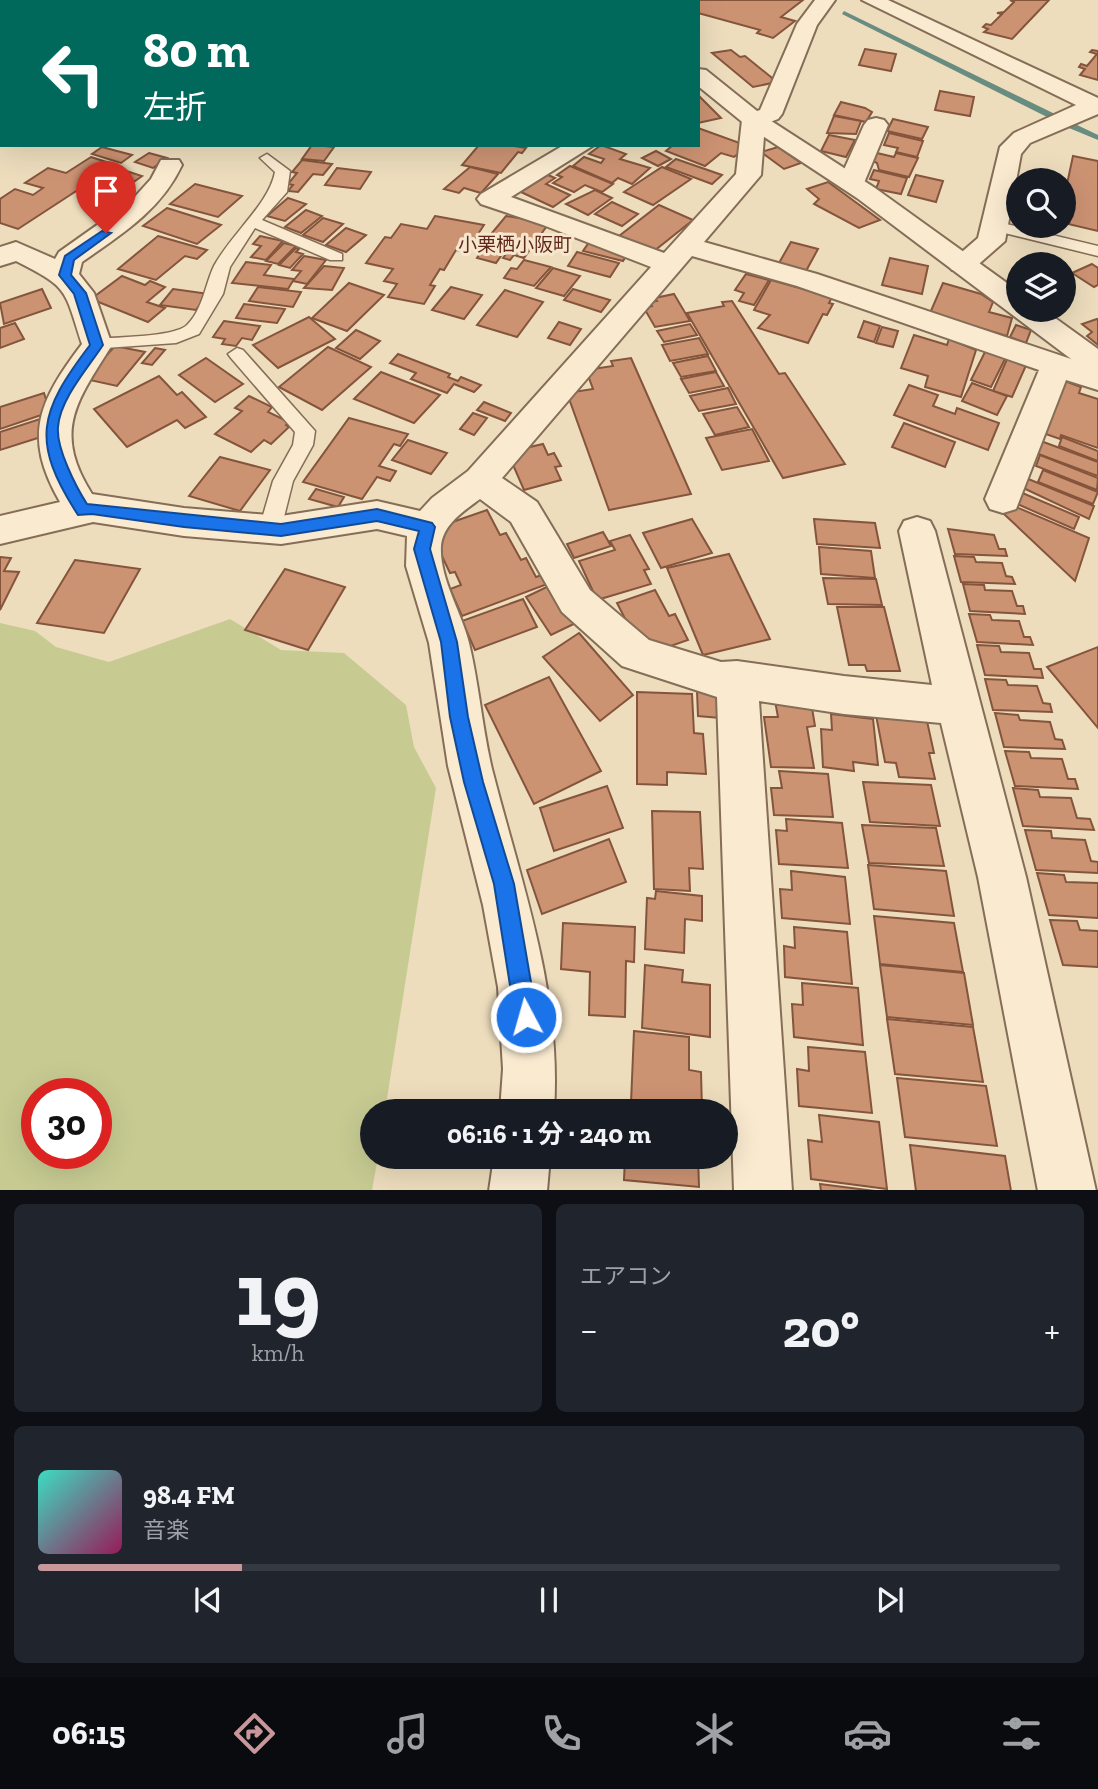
<!DOCTYPE html>
<html lang="ja">
<meta charset="utf-8">
<style>
body{margin:0;font-family:"Zilla Slab","Noto Sans JP",serif;background:#20242c;color:#f1f3f6;height:100vh;display:flex;flex-direction:column;font-size:26px;white-space:nowrap}
*{box-sizing:border-box;margin:0}
p{font-size:23px;color:#9ea1a6}
.icon{flex:none;width:38px;height:38px;fill:none;stroke:currentColor;stroke-width:2;stroke-linecap:round;stroke-linejoin:round}
.map{position:relative;height:1190px;overflow:hidden}
.panel{display:flex;flex-direction:column;gap:14px;padding:14px;background:#0d0f14;flex:1}
.panel>*{flex:none}
.banner{position:absolute;left:0px;top:0px;width:700px;height:147px;box-shadow:0 7px 28px #0002;background:#00695c;color:#fff;overflow:hidden}
.tools{position:absolute;left:1006px;top:168px;display:grid;gap:14px}
.tools a{display:grid;place-items:center;width:70px;height:70px;border-radius:50%;background:#171b24;box-shadow:0 7px 28px #0002;font-size:35px}
.speed{position:absolute;left:21px;top:1078px;display:flex;gap:14px;font-size:35px;font-weight:700;text-align:center}
.speed>*{display:grid;place-content:center;width:91px;height:91px;border-radius:50%;background:#171b24;box-shadow:0 7px 28px #0002;line-height:1}
.speed .limit{border:10px solid #d22;background:#fff;color:#111}
.pin{position:absolute;display:grid;place-items:center;width:60px;height:60px;color:#fff;margin:-72px -30px;border-radius:50% 50% 50% 0;rotate:-45deg;box-shadow:0 0 7px #0007}
.pin .icon{rotate:45deg}
.me{position:absolute;width:77px;margin:-38px;rotate:354deg;stroke-linejoin:round;filter:drop-shadow(0 0 5px #0008)}
.turn{display:flex;align-items:center;gap:24px;height:147px;padding:0 28px;font-size:32px}
.turn .icon{width:91px;height:91px;stroke-width:2.5}
.turn b{display:block;font-size:49px;line-height:60px}
.big{font-size:52px;font-weight:700;line-height:1.1}
.panel .tile{flex:1;display:flex;flex-direction:column;justify-content:center;gap:10px;min-width:0;padding:0 24px;border-radius:10px;background:#20242c}
.panel .dial{align-items:center;gap:0}
.dial b{font-size:91px;line-height:1}
.song{display:flex;align-items:center;gap:21px}
.cover{width:84px;height:84px;border-radius:10px;background:linear-gradient(135deg,hsl(170 70% 55%),hsl(330 70% 35%))}
.played{height:7px;border-radius:4px;background:linear-gradient(90deg,#c7979c 20%,#363941 20%)}
.keys{display:flex;justify-content:space-around;direction:ltr}
.heat{display:flex;justify-content:space-between;align-items:center;font-size:38px;direction:ltr}
.panel .tiles{flex:1;display:grid;gap:14px;grid-template-columns:1fr 1fr}
.tile:last-child{grid-column:span 2}
.trip{position:absolute;left:360px;top:1099px;width:378px;height:70px;border-radius:35px;background:#171b24;box-shadow:0 7px 28px #0002;font-weight:700;line-height:70px;text-align:center}
.tabs{display:flex;height:112px;justify-content:space-around;align-items:center;background:#090b0e;color:#9ea1a6}
.tabs .icon{width:49px;height:49px}
.tabs .on{color:#c7979c}
.tabs b{font-size:32px;color:#f1f3f6}
.map>svg:first-child{display:block}
</style>
<div class="map">
<svg width="1098" height="1191" viewBox="0 0 1098 1191">
<rect width="100%" height="100%" fill="#edddbd"/>
<path fill="#c7cb92" fill-rule="evenodd" d="M230,619L281,650L344,653L406,705L414,747L436,788L385,1111H373V1157H378L372,1190L0,1191V623L35,631L56,647L109,662ZM37,1094H96V1153H37Z"/>
<g fill="none" stroke-linecap="round" stroke-linejoin="round">
<g fill="#698c81" fill-rule="evenodd">
<path d="M844,11L1055,114L1056,116L1049,118L842,14Z"/>
<path d="M1069,124H1075L1098,135V140L1069,128Z"/>
</g>
</g>
<g fill="#cc9373" stroke="#84553c" stroke-width="2">
<path d="M676,0H803L781,17L795,21L773,38L757,33L760,30L698,13V2H673Z"/>
<path d="M1049,0L1012,39L984,32L988,29L983,27L986,24L991,25L1002,14L997,13L1004,12L1014,2L1010,0Z"/>
<path d="M865,49L896,54L891,71L859,65Z"/>
<path d="M731,50L740,57L745,56L777,82L753,87L712,53Z"/>
<path d="M1092,50L1098,51V80L1080,75L1085,69L1079,67L1081,64L1087,66L1097,54L1090,52Z"/>
<path d="M940,91L974,97L970,116L935,110Z"/>
<path d="M698,95L721,118L698,123Z"/>
<path d="M841,102L865,108L872,112L866,122L834,115Z"/>
<path d="M834,116L861,121L856,134L827,133Z"/>
<path d="M893,119L928,127L922,139L887,131Z"/>
<path d="M698,128L748,146L734,157L721,153L705,166L666,151L673,145H698Z"/>
<path d="M889,133L923,141L917,157L896,152L898,148L884,145Z"/>
<path d="M829,135L855,140L846,157L821,151Z"/>
<path d="M312,145H316L334,147L324,161L302,159Z"/>
<path d="M479,145L514,146L526,148L522,153L518,152L501,173L462,165Z"/>
<path d="M601,145L626,154L620,159L650,168L632,184L618,178L612,183L573,166L584,157L601,163L604,159L589,154Z"/>
<path d="M102,147L132,155L121,163L92,154Z"/>
<path d="M778,147L801,163L784,169L761,152Z"/>
<path d="M656,151L671,159L658,166L642,158Z"/>
<path d="M149,153L167,158L153,168L135,162Z"/>
<path d="M877,153L894,157L896,153L918,158L909,177L879,170L877,163L873,161Z"/>
<path d="M1073,156L1098,161V231L1064,223V198Z"/>
<path d="M91,157L116,165L18,229L0,223V199L15,189L33,195L43,188L25,183L48,168L66,173Z"/>
<path d="M676,159L722,175L712,184L666,167Z"/>
<path d="M302,160L332,164L323,175L313,174L298,192L288,191L293,185L288,184L297,173L292,172Z"/>
<path d="M570,166L613,184L602,192L585,185L574,192L553,183L562,177L557,175Z"/>
<path d="M470,167L498,174L481,193L464,188L459,193L444,189Z"/>
<path d="M662,167L691,179L653,205L624,192Z"/>
<path d="M337,168L371,172L360,189L325,185Z"/>
<path d="M120,169L142,176L121,191L97,184Z"/>
<path d="M874,170L907,178L901,194L876,189L879,181L870,179Z"/>
<path d="M548,175L555,178L546,184L570,195L553,207L521,192Z"/>
<path d="M916,175L943,181L936,202L908,195Z"/>
<path d="M828,182L880,220L859,228L814,204L819,199L807,189Z"/>
<path d="M195,184L242,196L218,217L170,204Z"/>
<path d="M595,190L612,198L588,215L566,204Z"/>
<path d="M288,198L306,204L285,221L267,216Z"/>
<path d="M612,202L638,214L622,226L595,214Z"/>
<path d="M659,205L693,220L654,251L619,236Z"/>
<path d="M167,208L221,225L197,244L143,226Z"/>
<path d="M306,210L322,216L301,233L285,227Z"/>
<path d="M435,216L484,225L466,252L456,250L444,270L440,269L430,285L435,286L424,304L388,297L397,284L384,281L393,269L366,263L385,237L391,238L401,224L427,229Z"/>
<path d="M506,216L549,223L524,258L514,255L510,260L503,258L513,245L487,239Z"/>
<path d="M323,218L343,224L323,242L303,235Z"/>
<path d="M346,228L366,235L346,252L326,245Z"/>
<path d="M158,236L207,250L197,259L185,256L156,280L118,269Z"/>
<path d="M260,236L283,241L266,260L251,257L261,246L253,244Z"/>
<path d="M590,241L629,251L623,261L583,251Z"/>
<path d="M791,242L818,249L806,271L779,263Z"/>
<path d="M284,243L296,246L278,264L266,261Z"/>
<path d="M496,243L508,246L496,263L477,258L484,247L492,249Z"/>
<path d="M296,248L299,249L296,252L303,254L290,268L279,265Z"/>
<path d="M577,252L619,263L610,277L568,266Z"/>
<path d="M304,256L326,260L307,284L293,281L301,271L292,270Z"/>
<path d="M890,258L928,266L922,294L882,285Z"/>
<path d="M524,260L551,267L534,286L504,278L511,268L517,269Z"/>
<path d="M246,262L271,265L264,275L294,279L288,289L232,283Z"/>
<path d="M1092,264L1098,268V285L1094,287L1072,273Z"/>
<path d="M324,266L344,268L332,290L304,288Z"/>
<path d="M553,268L580,276L564,296L536,288Z"/>
<path d="M746,274L769,280L754,305L739,301L744,293L735,290Z"/>
<path d="M122,276L145,285L150,281L165,287L147,302L165,308L148,322L91,299Z"/>
<path d="M771,280L832,297L829,303L833,304L827,315L823,314L808,343L758,328L770,315L754,310Z"/>
<path d="M349,283L384,295L347,331L312,318Z"/>
<path d="M943,283L981,294L993,302L989,312L1012,318L1007,336L930,313Z"/>
<path d="M258,287L301,292L293,307L249,301Z"/>
<path d="M451,287L482,295L464,319L432,310Z"/>
<path d="M42,289L51,308L4,324L0,303Z"/>
<path d="M173,289L209,294L196,310L160,305Z"/>
<path d="M573,289L610,300L601,312L564,300Z"/>
<path d="M505,290L543,302L517,337L477,325Z"/>
<path d="M674,294L690,321L655,327L644,308L652,306L650,302L657,301L655,298Z"/>
<path d="M732,301L779,374L785,373L845,464L783,478L687,313L724,306L722,302Z"/>
<path d="M244,304L285,309L277,323L236,318Z"/>
<path d="M309,317L335,339L278,368L253,345Z"/>
<path d="M1097,319L1098,320V345L1087,336L1092,332L1082,324Z"/>
<path d="M224,321L260,326L252,340L242,338L236,346L222,344L225,339L213,337Z"/>
<path d="M864,321L880,326L874,342L858,337Z"/>
<path d="M559,322L581,329L570,345L548,338Z"/>
<path d="M15,323L24,339L0,348V328Z"/>
<path d="M690,324L697,335L664,342L657,331Z"/>
<path d="M1016,325L1031,330L1026,343L1010,337Z"/>
<path d="M882,327L898,331L893,347L876,343Z"/>
<path d="M356,330L380,341L360,359L336,348Z"/>
<path d="M914,335L947,345L949,339L976,350L961,397L925,387L928,376L901,368Z"/>
<path d="M699,338L708,354L670,361L662,345Z"/>
<path d="M115,346L145,352L117,386L85,379Z"/>
<path d="M328,347L371,367L322,410L279,387Z"/>
<path d="M155,348L165,350L152,365L142,363Z"/>
<path d="M986,350L1006,357L991,387L971,380Z"/>
<path d="M398,354L450,374L448,377L458,381L461,377L481,385L474,392L454,384L447,393L411,379L416,373L390,363Z"/>
<path d="M708,356L716,371L681,377L673,363Z"/>
<path d="M1008,357L1027,363L1012,397L993,391Z"/>
<path d="M206,358L243,384L215,402L179,375Z"/>
<path d="M631,358L691,494L609,510L567,393L593,389L586,370L613,366L611,361Z"/>
<path d="M381,372L440,395L414,423L354,399Z"/>
<path d="M716,372L724,386L689,393L681,379Z"/>
<path d="M159,376L177,395L182,392L206,417L185,428L177,420L127,447L94,409Z"/>
<path d="M1054,377L1081,387L1079,393L1098,399V448L1061,435L1060,439L1034,430Z"/>
<path d="M972,383L1007,396L997,415L962,401Z"/>
<path d="M909,385L938,395L933,406L955,414L957,408L999,423L988,450L894,415Z"/>
<path d="M728,388L736,404L699,411L690,396Z"/>
<path d="M44,393L50,412L0,429V407Z"/>
<path d="M249,396L272,407L268,412L289,422L286,425L289,427L271,444L264,440L251,452L215,434L242,411L235,408Z"/>
<path d="M484,402L511,413L505,421L477,410Z"/>
<path d="M737,407L749,427L715,435L703,414Z"/>
<path d="M473,413L487,418L474,435L460,429Z"/>
<path d="M349,418L408,434L400,446L394,444L379,466L396,471L390,481L377,477L362,499L303,482Z"/>
<path d="M40,419L44,436L0,450V432Z"/>
<path d="M904,423L955,442L945,467L892,447Z"/>
<path d="M752,429L769,461L722,470L706,438Z"/>
<path d="M1062,437L1098,451V461L1059,446Z"/>
<path d="M408,440L447,453L431,474L392,460Z"/>
<path d="M1038,440L1098,462V476L1033,452Z"/>
<path d="M543,444L548,455L554,453L561,466L555,467L561,480L524,490L510,458L517,450Z"/>
<path d="M1040,455L1098,478L1097,490L1036,466Z"/>
<path d="M220,457L270,470L240,511L189,496Z"/>
<path d="M1043,470L1098,492L1093,504L1038,482Z"/>
<path d="M1021,476L1094,506L1089,519L1017,485Z"/>
<path d="M316,489L344,497L338,507L309,499Z"/>
<path d="M1020,492L1079,517L1074,529L1015,503Z"/>
<path d="M1009,504L1089,538L1075,581L1004,514Z"/>
<path d="M487,510L500,535L506,533L521,560L526,558L536,577L545,574L550,583L462,616L450,589L461,585L455,572L450,573L431,533L441,526Z"/>
<path d="M692,519L712,553L661,568L643,533Z"/>
<path d="M814,519L875,523L880,548L817,544Z"/>
<path d="M948,529L994,535L999,549H1005L1007,556L955,554Z"/>
<path d="M603,532L611,546L574,558L567,544Z"/>
<path d="M630,535L649,569L644,570L651,584L597,600L579,561L615,550L610,541Z"/>
<path d="M819,547L871,551L875,578L821,574Z"/>
<path d="M729,554L770,639L703,655L667,568Z"/>
<path d="M954,556L974,557L976,562L1002,563L1006,576L1012,577L1015,584L961,582Z"/>
<path d="M0,557L11,558L4,571L19,572L0,610Z"/>
<path d="M75,560L140,569L104,633L37,623Z"/>
<path d="M285,569L345,587L308,650L245,630Z"/>
<path d="M823,578L876,579L882,605L828,604Z"/>
<path d="M557,582L582,620L551,635L526,597Z"/>
<path d="M963,584L984,585L985,590L1012,591L1017,606H1023L1025,614L970,611Z"/>
<path d="M655,590L669,616L675,614L688,640L665,648L634,636L617,603Z"/>
<path d="M523,599L537,627L475,650L462,621Z"/>
<path d="M837,607H884L900,671H867L865,665H849Z"/>
<path d="M969,614L990,615L992,620L1019,621L1024,637H1030L1033,645L977,642Z"/>
<path d="M579,633L633,695L600,721L543,657Z"/>
<path d="M977,645L999,646L1001,652L1029,653L1034,669H1041L1043,678L985,675Z"/>
<path d="M1098,647V728L1047,667Z"/>
<path d="M549,677L601,771L534,804L485,705Z"/>
<path d="M985,679L1006,680L1008,685L1037,686L1043,703L1050,704L1052,712L993,710Z"/>
<path d="M697,691L719,692L720,718L698,716Z"/>
<path d="M637,692L692,694L694,733L703,734L706,774L667,772V785L637,784Z"/>
<path d="M775,701L811,702L815,726L807,727L814,768L771,767L764,717H778Z"/>
<path d="M875,710L925,712L934,753H929L935,779L899,777L896,763L885,762Z"/>
<path d="M995,713L1018,715L1020,720L1050,722L1055,739L1062,740L1065,749L1004,747Z"/>
<path d="M831,714L873,719L878,765L853,762L854,771L823,767L821,729L832,730Z"/>
<path d="M1005,751L1029,752L1031,758L1062,759L1068,779H1075L1078,789L1015,786Z"/>
<path d="M779,771L828,774L833,817L774,815L771,788H782Z"/>
<path d="M863,782L931,785L940,826L870,822Z"/>
<path d="M607,786L623,828L554,851L540,808Z"/>
<path d="M1013,788L1038,790L1040,797L1071,798L1077,818L1090,819L1094,830L1023,826Z"/>
<path d="M652,811L700,812L703,869L689,868L690,891L654,889Z"/>
<path d="M786,819L842,823L848,868L779,864L776,830L787,831Z"/>
<path d="M862,825L936,828L944,866L869,863Z"/>
<path d="M1025,830L1051,831L1052,838L1085,840L1091,861L1098,862V873L1036,870Z"/>
<path d="M609,839L626,882L542,914L527,870Z"/>
<path d="M868,865L946,871L954,916L874,909Z"/>
<path d="M791,871L845,877L850,924L782,918L780,889L792,890Z"/>
<path d="M1037,873L1064,875L1066,882L1098,883V918L1049,915Z"/>
<path d="M656,891L702,896V921L685,919L684,953L645,949L647,898L655,899Z"/>
<path d="M874,916L954,923L963,972L880,964Z"/>
<path d="M1050,920L1077,921L1080,930L1098,931V967L1063,965Z"/>
<path d="M563,923L635,927L634,962L626,961L625,1017L589,1015L590,972L561,969Z"/>
<path d="M794,927L847,932L852,984L785,977L784,946L795,948Z"/>
<path d="M645,965L683,970L682,982L710,985V1037L642,1028Z"/>
<path d="M880,965L964,973L973,1025L887,1017Z"/>
<path d="M802,983L858,988L863,1045L794,1037L792,1004L803,1005Z"/>
<path d="M887,1019L973,1027L983,1082L895,1074Z"/>
<path d="M634,1031L689,1037V1070L701,1072L702,1110L631,1103Z"/>
<path d="M808,1047L865,1052L872,1113L799,1106L797,1069L809,1071Z"/>
<path d="M897,1078L986,1086L997,1146L905,1137Z"/>
<path d="M819,1115L879,1122L887,1189L811,1179L808,1140L822,1142Z"/>
<path d="M910,1145L1005,1156L1011,1191H916Z"/>
<path d="M625,1157H698L699,1187L624,1180Z"/>
<path d="M820,1184L875,1191H821Z"/>
</g>
<g fill="none" stroke-linecap="round" stroke-linejoin="round">
<g stroke="#856d57" stroke-width="3">
<g id="service">
<path d="M267,154L290,171L287,192L262,220L342,254V260H330L255,228L230,267L223,294L199,334L176,343L91,349L88,345L97,339C116,337 175,337 187,325C203,309 205,285 214,266C231,234 269,204 275,172L260,158Z"/>
<path d="M994,221L1098,246V256L988,229L986,226Z"/>
<path d="M237,348L243,350L315,431L313,445L293,481L281,529L278,535L270,537L262,535L259,529L273,481L293,445L295,432L231,358L228,354Z"/>
</g>
</g>
<g stroke="#856d57" stroke-width="4">
<g id="minor">
<path d="M815,0H835L817,25L782,114L778,119L765,124L761,175L704,242L817,274L1098,368V390L1066,380L1016,509L1003,513L990,509L985,499L1039,370L797,286L692,256L502,478L537,502L590,590L649,640L721,662L737,661L844,676L932,685L899,531L904,521L917,517L930,521L935,531L1026,877L1096,1191H1038L978,877L941,723L844,714L759,701L792,1191H734L717,697L622,666L562,612L511,522L480,499C464,511 443,524 441,546C439,578 462,613 469,643C479,684 482,727 492,769C521,883 562,991 554,1111H500L503,1069L498,987L483,905L448,766L429,643L406,566L407,536L377,529L281,544L184,536L93,522L0,544V516L60,502C22,436 39,401 82,344C64,288 69,288 16,261L0,266V247L16,242L55,259L59,252L131,201L151,179L161,160H179L182,165C161,210 122,234 82,262L79,274L94,293L112,345C77,401 52,431 92,494L184,508L281,516L377,501L420,511L432,498L468,471L651,267L543,225L481,204L477,199L481,194L564,145H594L511,197L664,253L736,174L742,120L746,115L760,110L797,24Z"/>
<path d="M862,0H888L1098,98V114L1030,143L1021,154L1005,241L972,270H952L948,264L978,238L1000,147L1014,133L1076,105Z"/>
<path d="M876,118L884,120L888,125L864,183L860,188H842L838,183L864,125L868,120Z"/>
<path d="M494,1157H550L547,1191H489Z"/>
</g>
</g>
<g stroke="#856d57" stroke-width="4">
<g id="tertiary">
<path d="M596,0H616L618,2H598Z"/>
<path d="M698,69L706,70L762,115L875,188L1018,291V310H1044L1098,349V374L1087,371L857,198L746,125L698,86Z"/>
</g>
</g>
<use href="#service" fill="#f9ead0" fill-rule="evenodd"/>
<use href="#minor" fill="#f9ead0" fill-rule="evenodd"/>
<use href="#tertiary" fill="#f9ead0" fill-rule="evenodd"/>
</g>
<path fill="#1a73e8" stroke="#114b97" stroke-width="2" d="M102,231L111,233L74,260L71,275L86,293L103,345C88,368 60,399 58,427C56,448 76,487 87,504L281,524L377,509L432,523L435,527L430,549L457,642L468,717L483,782L514,884L537,1017L534,1024L526,1027L518,1024L515,1017L494,884L464,782L450,717L441,642L414,549L419,531L377,521L281,536L184,527L92,514L78,515C30,441 39,412 90,345L74,294L59,275L65,256Z"/>
<g text-anchor="middle" stroke-width="6" stroke-linejoin="round" paint-order="stroke">
<g font-size="19" fill="#61261b" stroke="#f5e7cd">
<text x="515" y="251">小栗栖小阪町</text>
</g>
</g>
</svg>
<div class="tools">
<a><svg class="icon" aria-label="search" viewBox="0 0 24 24"><circle cx="10" cy="10" r="6"/><path d="M15 15l6 6"/></svg></a>
<a><svg class="icon" aria-label="layers" viewBox="0 0 24 24"><path d="M12 4l9 5-9 5-9-5zM3 14l9 5 9-5"/></svg></a>
</div>
<div class="speed"><div class="limit">30</div></div>
<div class="pin" style="left:106px;top:233px;background:#d93025"><svg class="icon" aria-label="arrive" viewBox="0 0 24 24"><path d="M6 21V4h12l-3 4 3 4H6"/></svg></div>
<svg class="me" style="left:526px;top:1017px" viewBox="-20 -20 40 40"><circle r="17" fill="#1a73e8" stroke="#fff" stroke-width="3"/><path d="M0-11L8 9 0 5-8 9z" fill="#fff"/></svg>
<div class="trip">06:16 · 1 分 · 240 m</div>
<div class="banner">
<div class="turn"><svg class="icon" aria-label="left" viewBox="0 0 24 24"><path d="M17 20v-9H6M10 6l-5 5 5 5"/></svg><div><b>80 m</b>左折</div></div>
</div>
</div>
<section class="panel">
<div class="tiles">
<div class="tile dial"><b>19</b><p>km/h</p></div>
<div class="tile"><p>エアコン</p>
<div class="heat"><a>−</a><b class="big">20°</b><a>+</a></div>
</div>
<div class="tile">
<div class="song"><i class="cover"></i><div><b>98.4 FM</b><p>音楽</p></div></div>
<div class="played"></div>
<div class="keys"><svg class="icon" aria-label="previous" viewBox="0 0 24 24"><path d="M18 5L8 12l10 7zM5 5v14"/></svg><svg class="icon" aria-label="pause" viewBox="0 0 24 24"><path d="M8 5v14M16 5v14"/></svg><svg class="icon" aria-label="next" viewBox="0 0 24 24"><path d="M6 5l10 7-10 7zM19 5v14"/></svg></div>
</div>
</div>
</section>
<nav class="tabs">
<b>06:15</b>
<svg class="icon on" aria-label="directions" viewBox="0 0 24 24"><path d="M12 3l9 9-9 9-9-9zM9 14v-3h6M13 9l2 2-2 2"/></svg>
<svg class="icon" aria-label="music" viewBox="0 0 24 24"><path d="M9 18V5l10-2v13"/><circle cx="6" cy="18" r="3"/><circle cx="16" cy="16" r="3"/></svg>
<svg class="icon" aria-label="phone" viewBox="0 0 24 24"><path d="M5 4h4l2 5-3 2q2 4 5 5l2-3 5 2v4C11 20 4 13 5 4z"/></svg>
<svg class="icon" aria-label="climate" viewBox="0 0 24 24"><path d="M12 3v18M4 7l16 10M4 17L20 7"/></svg>
<svg class="icon" aria-label="car" viewBox="0 0 24 24"><path d="M5 17H2v-5l4-1 3-4h7l3 4 3 1v5h-3M9 17h6M6 11h13"/><circle cx="7" cy="17" r="2"/><circle cx="17" cy="17" r="2"/></svg>
<svg class="icon" aria-label="filters" viewBox="0 0 24 24"><path d="M4 7h16M4 17h16"/><circle cx="9" cy="7" r="2"/><circle cx="15" cy="17" r="2"/></svg>
</nav>
